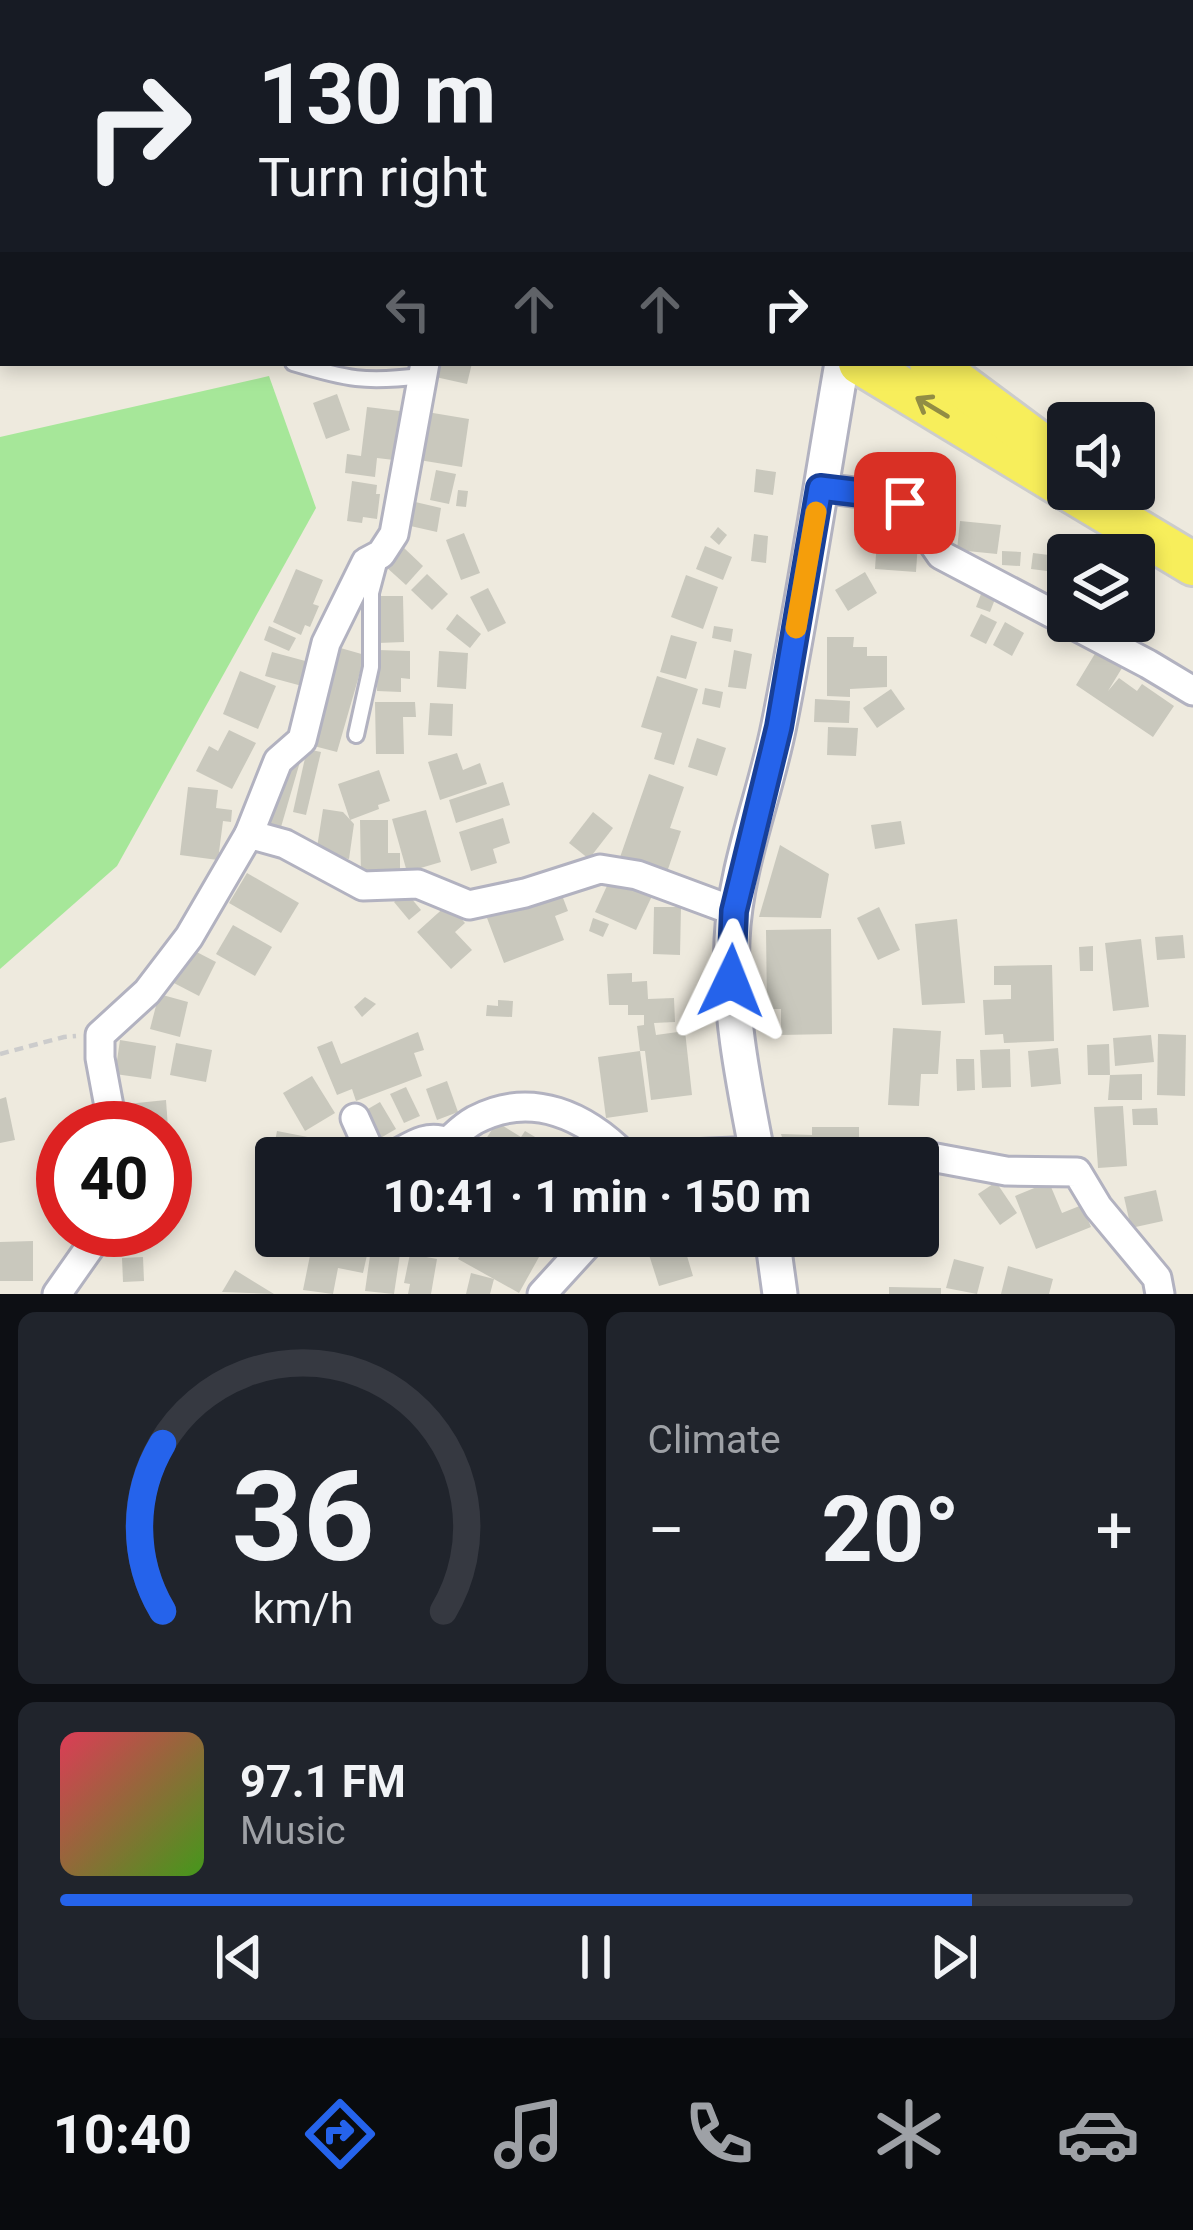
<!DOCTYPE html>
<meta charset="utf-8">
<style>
body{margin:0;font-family:Roboto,sans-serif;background:#20242c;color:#f1f3f6;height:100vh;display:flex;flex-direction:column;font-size:45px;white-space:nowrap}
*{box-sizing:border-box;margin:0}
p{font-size:39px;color:#9ea1a6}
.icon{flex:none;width:66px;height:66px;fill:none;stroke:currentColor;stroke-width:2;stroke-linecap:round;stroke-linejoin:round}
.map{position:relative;height:1294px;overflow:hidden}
.sheet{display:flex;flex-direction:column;gap:18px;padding:18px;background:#0d0f14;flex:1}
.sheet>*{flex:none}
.hud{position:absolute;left:0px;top:0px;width:1194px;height:366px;box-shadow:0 6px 18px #0003;background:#171b24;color:#f1f3f6;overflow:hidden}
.tools{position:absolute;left:1047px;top:402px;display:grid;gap:24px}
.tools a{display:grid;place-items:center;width:108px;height:108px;border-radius:12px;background:#171b24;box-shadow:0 6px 18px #0003;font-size:60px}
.speed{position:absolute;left:36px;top:1101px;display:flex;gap:24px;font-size:60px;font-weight:700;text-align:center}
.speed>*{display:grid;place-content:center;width:156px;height:156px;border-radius:50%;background:#171b24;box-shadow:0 6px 18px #0003;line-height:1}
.speed .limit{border:18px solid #d22;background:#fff;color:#111}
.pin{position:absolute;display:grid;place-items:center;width:102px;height:102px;color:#fff;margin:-51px;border-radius:24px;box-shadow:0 6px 18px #0006}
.me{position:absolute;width:132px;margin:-66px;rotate:2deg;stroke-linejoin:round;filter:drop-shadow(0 0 9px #0008)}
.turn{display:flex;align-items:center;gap:42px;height:252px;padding:0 60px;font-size:54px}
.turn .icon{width:156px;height:156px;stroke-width:2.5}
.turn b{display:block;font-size:84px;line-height:102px}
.lanes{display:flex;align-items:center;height:114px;padding:0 60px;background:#0003;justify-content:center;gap:60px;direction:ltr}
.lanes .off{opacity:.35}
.big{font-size:90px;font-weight:700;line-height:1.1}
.sheet .tile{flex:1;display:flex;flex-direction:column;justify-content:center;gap:18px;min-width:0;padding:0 42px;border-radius:18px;background:#20242c}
.sheet .dial{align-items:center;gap:0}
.dial svg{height:312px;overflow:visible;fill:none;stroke:#363941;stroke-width:7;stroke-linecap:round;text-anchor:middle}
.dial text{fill:#f1f3f6;stroke:none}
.song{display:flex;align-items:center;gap:36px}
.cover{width:144px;height:144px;border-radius:18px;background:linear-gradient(135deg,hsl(350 70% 55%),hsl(100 70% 35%))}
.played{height:12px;border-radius:6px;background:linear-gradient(90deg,#2563eb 85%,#363941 85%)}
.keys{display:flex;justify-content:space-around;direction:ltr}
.heat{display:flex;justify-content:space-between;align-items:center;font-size:66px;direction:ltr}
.sheet .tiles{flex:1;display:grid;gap:18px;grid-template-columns:1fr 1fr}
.tile:last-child{grid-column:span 2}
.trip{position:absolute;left:255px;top:1137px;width:684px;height:120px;border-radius:12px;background:#171b24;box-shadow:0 6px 18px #0003;font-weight:700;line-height:120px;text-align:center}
.tabs{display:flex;height:192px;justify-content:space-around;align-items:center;background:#090b0e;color:#9ea1a6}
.tabs .icon{width:84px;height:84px}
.tabs .on{color:#2563eb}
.tabs b{font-size:54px;color:#f1f3f6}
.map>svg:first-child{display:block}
</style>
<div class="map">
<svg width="1193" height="1294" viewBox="0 0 1193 1294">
<rect width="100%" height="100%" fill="#eeeade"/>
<path fill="#a6e799" d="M269,376L316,508L117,866L0,969V437Z"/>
<g fill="#c9c8bd">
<path d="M434,363H472L467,384L431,376Z"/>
<path d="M337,394L350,430L326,439L313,403Z"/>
<path d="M367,407L400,411L394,460L377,458L375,477L345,473L347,454L361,456Z"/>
<path d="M427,412L469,419L462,467L419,460Z"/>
<path d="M756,469L776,472L773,495L754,492Z"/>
<path d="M436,470L456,474L449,504L430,500Z"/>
<path d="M352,481L377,485L376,494H380L377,519L363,517L362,523L347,521Z"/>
<path d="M458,490L468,491L466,507L456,506Z"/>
<path d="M411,501L441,508L437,532L406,525Z"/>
<path d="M960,521L1001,525L997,554L957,550Z"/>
<path d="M718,527L727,535L719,545L710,537Z"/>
<path d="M464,533L480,573L461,580L446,540Z"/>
<path d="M754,534L768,536L766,563L751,561Z"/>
<path d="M877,539L918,542L916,572L875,569Z"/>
<path d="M705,546L732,557L723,580L696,569Z"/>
<path d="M403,547L423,566L406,585L385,566Z"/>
<path d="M1002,551L1021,552L1020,566L1002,565Z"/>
<path d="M1033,553L1049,555L1047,571L1031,569Z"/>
<path d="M296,569L323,580L313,604L319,606L310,627L305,625L301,635L273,622Z"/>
<path d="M865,572L877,593L848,611L835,590Z"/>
<path d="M427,574L448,594L432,610L411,590Z"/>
<path d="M686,575L718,587L703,629L671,617Z"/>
<path d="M488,588L506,623L488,632L470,597Z"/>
<path d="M983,589L997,594L990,612L976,607Z"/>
<path d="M377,596H403L404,642L378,643Z"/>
<path d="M457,614L481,634L470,648L446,629Z"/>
<path d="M981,614L997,622L986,644L970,636Z"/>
<path d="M1005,622L1024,633L1012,656L993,645Z"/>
<path d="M269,626L296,638L289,651L264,640Z"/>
<path d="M714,626L733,629L731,642L712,638Z"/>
<path d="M671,635L697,642L686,679L660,672Z"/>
<path d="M827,637H854L853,647H867V656H887V687L850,689V697L827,696Z"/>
<path d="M337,647L365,655L337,752L310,745Z"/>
<path d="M378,650L410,651V679L401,678V692L377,691Z"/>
<path d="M734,650L752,654L746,689L728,687Z"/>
<path d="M439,651L468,653L466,689L437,687Z"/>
<path d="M272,652L309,662L302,686L265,676Z"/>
<path d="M1096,652L1122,668L1108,691L1119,678L1137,691L1142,684L1174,706L1153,737L1076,685Z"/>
<path d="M240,671L276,686L258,729L223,714Z"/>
<path d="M657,676L698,689L674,765L654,759L662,733L641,727Z"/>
<path d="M705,688L723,692L720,708L702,704Z"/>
<path d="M891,689L905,709L877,728L863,708Z"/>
<path d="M815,699L850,701L849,723L814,722Z"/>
<path d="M375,702H415L416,717H403L404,754H376Z"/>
<path d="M430,703L453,704L452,736L428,735Z"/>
<path d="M828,727L858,728L856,756L827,755Z"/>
<path d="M229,730L256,743L232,789L196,771L209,746L218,751Z"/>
<path d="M697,738L726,748L717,776L688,767Z"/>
<path d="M304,748L279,834L258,823L282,763Z"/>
<path d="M307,749L321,752L306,815L293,812Z"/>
<path d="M457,753L463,770L480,763L487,784L440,800L428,762Z"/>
<path d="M379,770L390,801L378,805L379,809L350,820L338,784Z"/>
<path d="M649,774L684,787L670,828L681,831L665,878L618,863Z"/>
<path d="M503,782L510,805L456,823L449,800Z"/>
<path d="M188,787L218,790L216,808L232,810L231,822L223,821L218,860L180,855Z"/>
<path d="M323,809L343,812L354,824L349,859L316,854Z"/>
<path d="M426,810L441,862L407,872L392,819Z"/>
<path d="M593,812L613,828L589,859L569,843Z"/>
<path d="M503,818L510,843L493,849L497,863L471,871L459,832Z"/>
<path d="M360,820H388V853H400V876H361Z"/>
<path d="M901,821L905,844L875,849L871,825Z"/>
<path d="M780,845L829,874L821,918L759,917Z"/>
<path d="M247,873L299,903L281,933L229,903Z"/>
<path d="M611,877L652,896L636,930L595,912Z"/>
<path d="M560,890L568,911L555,916L564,940L504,963L487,918Z"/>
<path d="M406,892L421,910L409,920L394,902Z"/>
<path d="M448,904L465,923L455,932L472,950L451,969L417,932Z"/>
<path d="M654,907H681L680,955L653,954Z"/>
<path d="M879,907L900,950L878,960L857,918Z"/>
<path d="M593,918L609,924L603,937L589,931Z"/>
<path d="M957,919L965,1003L922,1005L915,924Z"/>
<path d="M233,925L272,947L255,976L216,954Z"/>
<path d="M831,929L832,1034L781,1035V1009H767L766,930Z"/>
<path d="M1183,935L1185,958L1157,960L1155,937Z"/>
<path d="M1141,939L1149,1007L1113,1011L1105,943Z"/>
<path d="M1093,946V971H1080L1079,947Z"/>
<path d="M187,947L216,962L199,996L170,981Z"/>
<path d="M1052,965L1054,1041L1004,1043L1003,1034L985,1035L983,1000L1011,999V985H994V966Z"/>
<path d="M632,973V982L647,981L648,999L674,998L675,1022L654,1023L656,1035L685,1031L692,1095L651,1100L645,1051H640L637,1026L644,1025V1015H628V1005H609L607,974Z"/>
<path d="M159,994L188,1002L180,1037L150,1029Z"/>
<path d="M365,997L376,1004L362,1017L354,1007Z"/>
<path d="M498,1000L513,1001L512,1017L486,1016L487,1005L498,1006Z"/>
<path d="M893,1028L941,1031L938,1074H921L919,1106L888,1105Z"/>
<path d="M418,1032L424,1050L414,1053L422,1076L356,1101L352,1089L337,1095L317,1047L332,1041L341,1064Z"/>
<path d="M1158,1034L1186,1035L1185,1096L1157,1095Z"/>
<path d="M1151,1035L1154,1062L1115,1066L1113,1038Z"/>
<path d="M120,1040L156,1046L151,1079L115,1074Z"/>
<path d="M176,1043L212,1050L206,1082L170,1075Z"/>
<path d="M1109,1044L1110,1075H1088L1087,1045Z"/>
<path d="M1058,1048L1061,1084L1031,1087L1028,1051Z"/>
<path d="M1010,1049L1011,1087L982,1088L980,1050Z"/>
<path d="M640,1051L648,1112L606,1118L598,1057Z"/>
<path d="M956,1059H974L975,1090L957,1091Z"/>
<path d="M1142,1074V1100H1108L1110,1075Z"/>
<path d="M312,1076L335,1113L305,1131L283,1093Z"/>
<path d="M447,1081L458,1112L437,1120L426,1089Z"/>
<path d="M406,1087L420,1116L404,1123L390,1094Z"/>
<path d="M6,1097L15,1140L0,1143V1099Z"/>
<path d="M166,1100L168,1128H129L127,1104Z"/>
<path d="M380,1102L396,1129L377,1140L361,1113Z"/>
<path d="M1123,1106L1127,1166L1098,1168L1094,1107Z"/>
<path d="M1157,1108L1158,1125H1133L1132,1109Z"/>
<path d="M497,1122L521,1137L525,1131L547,1144L538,1158H497L480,1148Z"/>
<path d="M812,1127H859V1158H788L781,1134L812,1135Z"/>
<path d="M277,1131L354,1146L352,1158H276V1169L270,1167Z"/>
<path d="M582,1138L606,1158H572L568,1154Z"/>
<path d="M165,1174H171L173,1207L165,1208Z"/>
<path d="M996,1182L1017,1213L1000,1225L978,1194Z"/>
<path d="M1049,1182L1062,1213L1082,1205L1091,1227L1036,1249L1015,1196Z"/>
<path d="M1156,1190L1163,1221L1131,1228L1124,1197Z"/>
<path d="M314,1236L369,1246L363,1273L338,1268L333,1294L303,1290Z"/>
<path d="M471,1236H502L539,1257L519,1293L458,1259Z"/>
<path d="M643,1236H681L693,1276L659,1286Z"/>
<path d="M33,1241V1281H0V1242Z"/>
<path d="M371,1249L400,1254L394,1294L365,1291Z"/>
<path d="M410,1254L437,1259L431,1294H408L410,1284L404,1283Z"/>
<path d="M143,1257L144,1281L123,1282L122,1258Z"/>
<path d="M954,1259L984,1267L977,1294L946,1288Z"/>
<path d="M1008,1266L1053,1279L1049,1294H1001Z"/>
<path d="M235,1270L274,1294L222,1292Z"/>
<path d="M471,1273L494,1279L490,1294H466Z"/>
<path d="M889,1287L941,1288V1294H889Z"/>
</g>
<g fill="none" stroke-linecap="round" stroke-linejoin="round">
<g stroke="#b2b2c0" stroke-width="20">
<g id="service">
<path d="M2,0L3,5"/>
<path d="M714,0L718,3"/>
<path d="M768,3L776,0"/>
<path d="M293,363C347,379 365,383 421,376"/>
<path d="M356,735L371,667V593L380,559"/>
</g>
</g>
<g stroke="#b2b2c0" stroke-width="33">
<g id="minor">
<path d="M295,0L298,3"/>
<path d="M1124,0L1126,3"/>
<path d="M1191,100L1193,102"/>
<path d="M821,488L886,496L905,503L941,555L1148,664L1193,691"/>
<path d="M249,834L278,761L302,740L326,643L366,562L381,554L394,534L425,363"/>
<path d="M355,1118L373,1158"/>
<path d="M113,1128L100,1058V1035L147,992L189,937L249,834L285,844L363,886L418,884L469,905L525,893L600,869L637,875L734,911"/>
<path d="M389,1158C409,1148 425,1133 447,1142"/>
<path d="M433,1158C445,1145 459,1129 475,1120C532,1090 586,1116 627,1158"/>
<path d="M670,1158L689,1154L757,1151"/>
<path d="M917,1158L920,1155L1006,1171L1077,1172L1098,1207L1157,1278L1160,1294"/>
<path d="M57,1294L102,1230"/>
<path d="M542,1294L595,1236"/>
</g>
</g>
<g stroke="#b2b2c0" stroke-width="39">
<g id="tertiary">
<path d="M758,1158C744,1085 729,1015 732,940C735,867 765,796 779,725C803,605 821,484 842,363"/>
<path d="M772,1236L780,1294"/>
</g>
</g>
<g stroke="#ccc" stroke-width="48">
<g id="primary">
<path d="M526,0L528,3"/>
<path d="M569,0L571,3"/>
<path d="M1081,3L1085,0"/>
<path d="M860,363L1068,489"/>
<path d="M931,363L1036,441"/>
<path d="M1068,489L1193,564"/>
</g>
</g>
<path stroke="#ccc" stroke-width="4.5" stroke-dasharray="9 6" stroke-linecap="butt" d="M0,1054L64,1037L76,1036"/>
<use href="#service" stroke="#fff" stroke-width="14"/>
<use href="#minor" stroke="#fff" stroke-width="27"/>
<use href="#tertiary" stroke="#fff" stroke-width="33"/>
<use href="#primary" stroke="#f7ee5b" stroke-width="42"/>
</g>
<defs><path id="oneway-shaft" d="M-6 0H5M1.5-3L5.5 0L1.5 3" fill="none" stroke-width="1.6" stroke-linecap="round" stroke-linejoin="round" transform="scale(3)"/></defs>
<use stroke="#928d44" href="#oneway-shaft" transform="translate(932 407) rotate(-149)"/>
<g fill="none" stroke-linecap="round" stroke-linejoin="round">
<g stroke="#184099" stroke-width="30">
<path id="route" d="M731,981L734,911L779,727L820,488L886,496L905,503"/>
</g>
<use href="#route" stroke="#2563eb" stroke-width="21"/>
<path stroke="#f59e0b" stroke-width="21" d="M796,628L816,512"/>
</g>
</svg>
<div class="tools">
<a><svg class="icon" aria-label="sound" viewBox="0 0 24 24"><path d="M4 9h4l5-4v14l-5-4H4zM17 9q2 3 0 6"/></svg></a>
<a><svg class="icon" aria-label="layers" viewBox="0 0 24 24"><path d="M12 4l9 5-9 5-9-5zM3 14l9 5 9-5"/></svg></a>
</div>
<div class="speed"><div class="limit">40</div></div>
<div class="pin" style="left:905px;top:503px;background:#d93025"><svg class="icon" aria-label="arrive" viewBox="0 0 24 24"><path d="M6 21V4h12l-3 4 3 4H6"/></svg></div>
<svg class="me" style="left:731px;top:981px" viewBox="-20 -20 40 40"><path d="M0-17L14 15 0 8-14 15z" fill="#2563eb" stroke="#fff" stroke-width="4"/></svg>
<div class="trip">10:41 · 1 min · 150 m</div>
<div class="hud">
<div class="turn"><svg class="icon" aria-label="right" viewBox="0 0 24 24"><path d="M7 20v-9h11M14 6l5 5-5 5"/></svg><div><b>130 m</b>Turn right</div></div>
<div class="lanes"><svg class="icon off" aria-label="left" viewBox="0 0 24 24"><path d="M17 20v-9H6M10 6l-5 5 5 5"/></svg><svg class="icon off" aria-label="ahead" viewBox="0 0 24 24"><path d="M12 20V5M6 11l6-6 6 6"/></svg><svg class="icon off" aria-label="ahead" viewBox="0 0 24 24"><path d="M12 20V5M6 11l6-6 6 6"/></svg><svg class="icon" aria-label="right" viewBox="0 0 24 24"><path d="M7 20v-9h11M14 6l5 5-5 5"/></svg></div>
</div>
</div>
<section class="sheet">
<div class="tiles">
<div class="tile dial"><svg viewBox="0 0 100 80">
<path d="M14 69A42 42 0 1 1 86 69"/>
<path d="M14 69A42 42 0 0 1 14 26" stroke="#2563eb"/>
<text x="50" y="56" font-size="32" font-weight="700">36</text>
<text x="50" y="72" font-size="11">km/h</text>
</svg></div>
<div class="tile"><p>Climate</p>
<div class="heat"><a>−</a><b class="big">20°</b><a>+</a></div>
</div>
<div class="tile">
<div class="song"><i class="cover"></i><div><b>97.1 FM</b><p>Music</p></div></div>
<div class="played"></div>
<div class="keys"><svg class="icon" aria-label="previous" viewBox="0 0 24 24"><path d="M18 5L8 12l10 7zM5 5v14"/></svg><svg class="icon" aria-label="pause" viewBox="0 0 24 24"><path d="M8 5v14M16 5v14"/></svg><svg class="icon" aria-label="next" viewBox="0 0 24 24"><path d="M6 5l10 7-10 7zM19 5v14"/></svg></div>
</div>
</div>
</section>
<nav class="tabs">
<b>10:40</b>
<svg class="icon on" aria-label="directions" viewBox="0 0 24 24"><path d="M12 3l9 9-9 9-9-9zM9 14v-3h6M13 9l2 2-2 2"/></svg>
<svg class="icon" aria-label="music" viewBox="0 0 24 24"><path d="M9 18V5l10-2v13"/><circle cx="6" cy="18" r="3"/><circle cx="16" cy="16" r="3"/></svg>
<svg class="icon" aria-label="phone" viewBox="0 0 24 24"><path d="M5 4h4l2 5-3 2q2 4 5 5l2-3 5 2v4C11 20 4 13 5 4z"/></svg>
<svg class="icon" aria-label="climate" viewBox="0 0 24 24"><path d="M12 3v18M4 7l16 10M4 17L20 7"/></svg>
<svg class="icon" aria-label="car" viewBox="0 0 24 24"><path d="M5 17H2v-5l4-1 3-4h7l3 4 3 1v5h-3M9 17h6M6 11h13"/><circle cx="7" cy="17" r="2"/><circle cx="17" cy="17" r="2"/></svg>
</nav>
